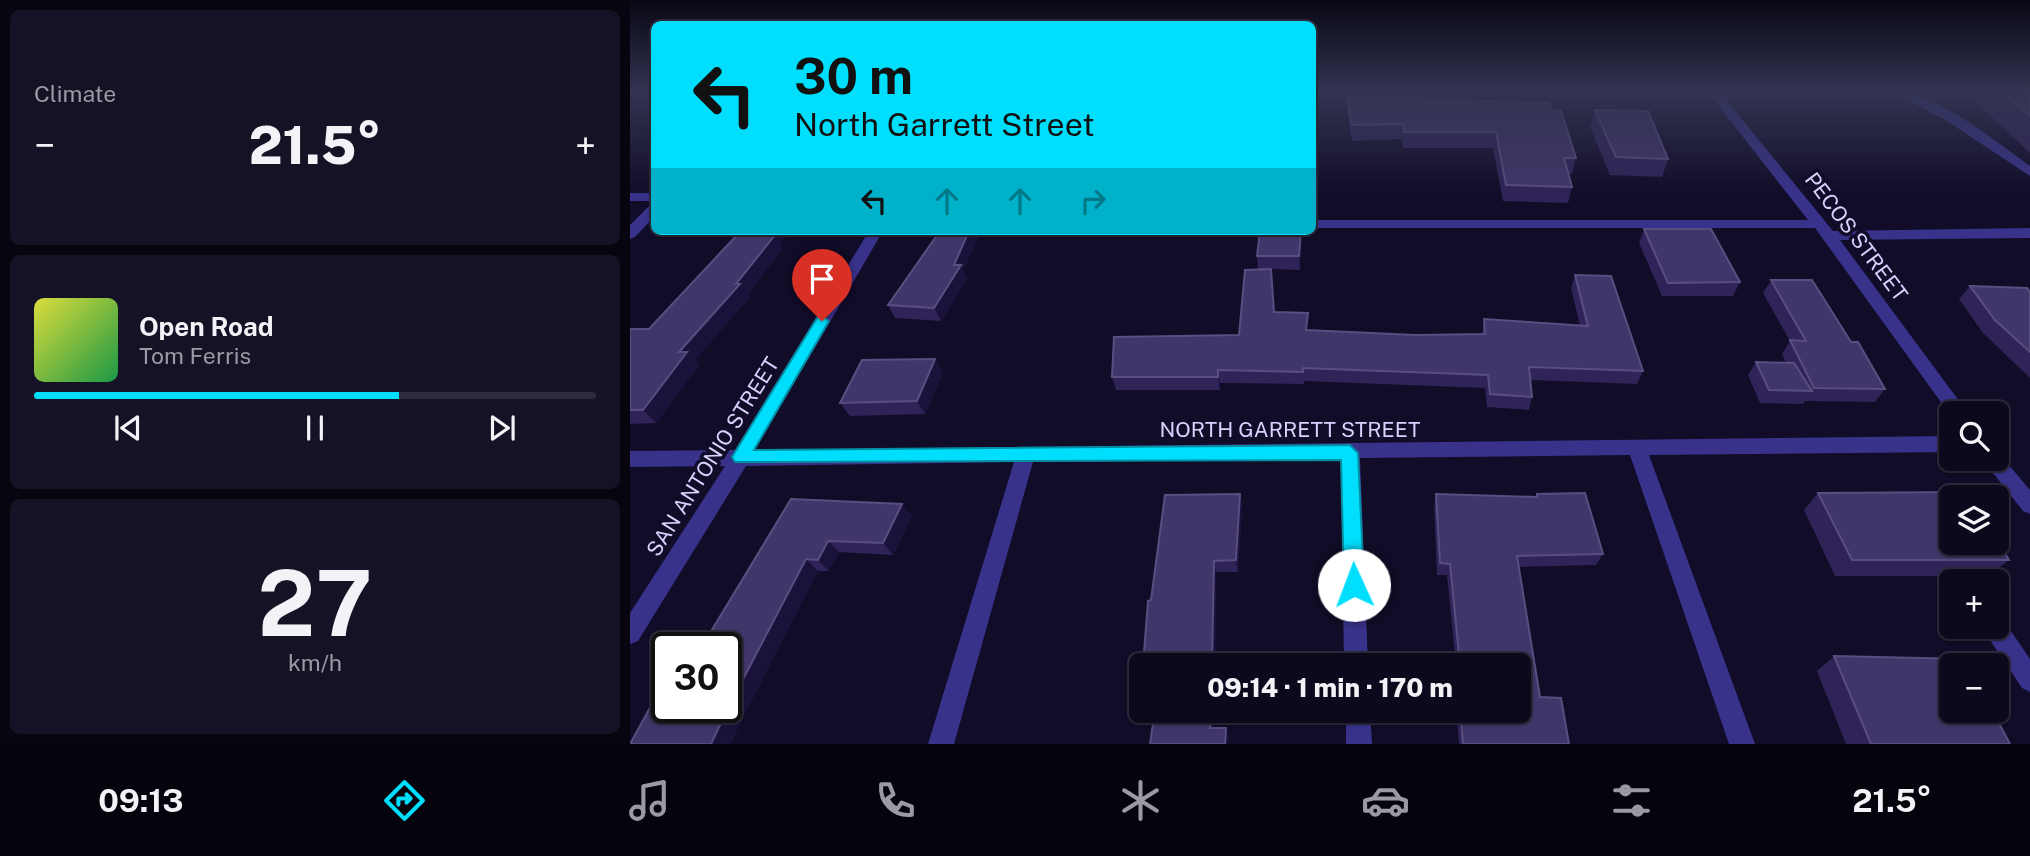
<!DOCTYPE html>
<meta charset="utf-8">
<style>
body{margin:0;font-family:"Public Sans",sans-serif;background:#161226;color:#f1f3f6;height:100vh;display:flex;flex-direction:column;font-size:26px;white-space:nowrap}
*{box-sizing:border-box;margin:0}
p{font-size:23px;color:#9a9aa4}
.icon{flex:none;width:38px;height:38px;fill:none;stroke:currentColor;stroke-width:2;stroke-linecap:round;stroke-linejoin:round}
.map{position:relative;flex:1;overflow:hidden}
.sheet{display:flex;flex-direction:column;gap:10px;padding:10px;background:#070510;width:630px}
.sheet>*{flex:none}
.banner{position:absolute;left:21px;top:21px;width:665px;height:214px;border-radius:10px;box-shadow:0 2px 5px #0004,0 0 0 2px #2d2a3b;background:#00defd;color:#111;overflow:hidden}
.controls{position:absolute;left:1309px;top:401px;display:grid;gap:14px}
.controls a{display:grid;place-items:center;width:70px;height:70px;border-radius:10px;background:#0d091d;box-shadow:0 2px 5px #0004,0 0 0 2px #2d2a3b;font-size:35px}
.speed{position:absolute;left:21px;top:632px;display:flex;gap:14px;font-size:35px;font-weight:700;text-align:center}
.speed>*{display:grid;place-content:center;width:91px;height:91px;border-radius:50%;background:#0d091d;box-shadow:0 2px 5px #0004,0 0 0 2px #2d2a3b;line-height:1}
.speed .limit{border:4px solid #111;border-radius:10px;background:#fff;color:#111}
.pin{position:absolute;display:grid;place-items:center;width:60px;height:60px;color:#fff;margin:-72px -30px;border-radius:50% 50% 50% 0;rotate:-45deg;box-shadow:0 0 7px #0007}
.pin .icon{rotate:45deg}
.me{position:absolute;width:77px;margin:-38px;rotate:358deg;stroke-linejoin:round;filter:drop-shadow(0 0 5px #0008)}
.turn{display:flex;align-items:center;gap:24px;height:147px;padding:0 28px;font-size:32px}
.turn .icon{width:91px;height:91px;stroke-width:2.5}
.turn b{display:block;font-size:49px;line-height:60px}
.lanes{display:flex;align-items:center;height:66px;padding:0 28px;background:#0003;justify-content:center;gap:35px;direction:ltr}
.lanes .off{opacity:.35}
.big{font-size:52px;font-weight:800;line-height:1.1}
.sheet .card{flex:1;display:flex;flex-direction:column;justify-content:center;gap:10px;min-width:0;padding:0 24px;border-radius:10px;background:#161226}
.sheet .dial{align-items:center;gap:0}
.dial b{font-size:91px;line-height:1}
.song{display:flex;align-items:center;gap:21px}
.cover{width:84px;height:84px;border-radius:10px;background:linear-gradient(135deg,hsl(60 70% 55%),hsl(140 70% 35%))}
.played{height:7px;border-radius:4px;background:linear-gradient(90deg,#00defd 65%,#2d2a3b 65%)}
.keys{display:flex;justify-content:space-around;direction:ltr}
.heat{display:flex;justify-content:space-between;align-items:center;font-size:38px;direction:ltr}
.trip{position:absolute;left:499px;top:653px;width:402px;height:70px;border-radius:10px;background:#0d091d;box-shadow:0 2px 5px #0004,0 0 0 2px #2d2a3b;font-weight:800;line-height:70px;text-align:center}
.tabs{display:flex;height:112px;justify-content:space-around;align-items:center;background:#05040c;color:#9a9aa4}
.tabs .icon{width:49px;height:49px}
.tabs .on{color:#00defd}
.tabs b{font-size:32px;color:#f1f3f6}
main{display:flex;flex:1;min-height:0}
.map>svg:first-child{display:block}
</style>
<main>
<section class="sheet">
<div class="card"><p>Climate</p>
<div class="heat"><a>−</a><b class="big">21.5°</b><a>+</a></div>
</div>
<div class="card">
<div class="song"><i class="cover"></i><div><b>Open Road</b><p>Tom Ferris</p></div></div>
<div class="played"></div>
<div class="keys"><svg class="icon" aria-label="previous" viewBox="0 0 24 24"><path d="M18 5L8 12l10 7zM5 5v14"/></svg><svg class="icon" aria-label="pause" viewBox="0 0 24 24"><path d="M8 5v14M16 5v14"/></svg><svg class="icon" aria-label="next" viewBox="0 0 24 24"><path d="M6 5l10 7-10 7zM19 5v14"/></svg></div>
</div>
<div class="card dial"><b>27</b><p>km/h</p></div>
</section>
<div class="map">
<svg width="1400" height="744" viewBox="0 0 1400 744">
<rect width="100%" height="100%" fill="#110c27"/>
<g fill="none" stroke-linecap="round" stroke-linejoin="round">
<g fill="#38328b" fill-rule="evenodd">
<path d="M1077,91H1089L1203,231L1400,228V238L1210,240L1338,413H1321V416L1185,228H682V220H1178Z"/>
<path d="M1259,91C1302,89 1366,141 1400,166V176L1314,119Z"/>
<rect x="0" y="193" width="24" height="8"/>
<path d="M24,205V217L5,237L0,239V225L19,206Z"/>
<path d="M239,231H253L125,450L1321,436V452L1019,455L1125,744H1099L1000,455L730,458L738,665H714L711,459L403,462L324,744H298L384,462L116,466L8,641L0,644V613L95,466L0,467V451L105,450Z"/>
<path d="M1367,451L1400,490V514L1393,511L1356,464L1354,458H1367Z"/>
<path d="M1367,616L1372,618L1400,659V692L1392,688L1356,634L1353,626H1367Z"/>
<path d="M716,710H740L742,744H716Z"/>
</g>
</g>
<g fill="#2f2357">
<path d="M1334,91H1400V153Z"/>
<path d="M717,97L921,110L946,158L942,174H939L942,187L938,203L873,201L863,148H773L772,139L722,141L717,113Z"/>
<path d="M965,110L1038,159L1032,177L980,175L960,127Z"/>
<path d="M1014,229L1110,282L1103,296H1032L1009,243Z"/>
<path d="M99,231H160L150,243L153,248L118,294L120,297L65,360L69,365L26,423L0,424V329H19L104,238Z"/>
<path d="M304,231H351L333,270L337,279L311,321L265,318L258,305L306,236Z"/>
<path d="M671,243L670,270L641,269L644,312L678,330L785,335L852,334L854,319L950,326L941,288L945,275L1013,371L1007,384L900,380L902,397L899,410L857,407L855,388L674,381V384L590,383V390H486L482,377L609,335L637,269H628L627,256Z"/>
<path d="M1141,280L1221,342L1255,389L1245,402L1175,401L1173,404L1130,403L1118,375L1126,362L1156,363L1152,354L1160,341L1133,293Z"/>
<path d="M1340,286L1400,292V378L1353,333L1329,299Z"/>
<path d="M313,372L295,414L220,416L210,403Z"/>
<path d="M1188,493L1379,560L1358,576H1205L1174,510Z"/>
<path d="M610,494L612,506L608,572H586L585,665L521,600Z"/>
<path d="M806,494L906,497L907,494L973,554L966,565L889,567L910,697L939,744H829L826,710H889V665H826L817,575H807L804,506Z"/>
<path d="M161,499L282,516L263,555L209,552L199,571H188L115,713L37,704Z"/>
<path d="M1204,656L1380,744H1216L1187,671Z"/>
</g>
<g fill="#1b123c">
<path d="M140,231H160L150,243L153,248L118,294L120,297L65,360L69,365L26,423L13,410L49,352L106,284L143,237L139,232Z"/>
<path d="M339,231H351L333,270L337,279L311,321L304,308Z"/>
<path d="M671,231V243L670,270L669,256Z"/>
<path d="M305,359L313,372L295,414L287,401Z"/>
<path d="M588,370L590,383V390L588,377Z"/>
<path d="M610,494L612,506L608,572L606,560Z"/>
<path d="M272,504L282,516L263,555L253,543Z"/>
<path d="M198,541L209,552L199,571L188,560Z"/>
<path d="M176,559L188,571L115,713L101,744H81L100,704Z"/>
<path d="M584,561L586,572L585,665H582Z"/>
<path d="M581,710H584L583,737L580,728Z"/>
<path d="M596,728L599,737L598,744H595Z"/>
</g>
<g fill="#413669" stroke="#594e80" stroke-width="2">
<path d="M1371,91H1400V116Z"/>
<path d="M717,97L919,103L921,110L931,111L946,158H934L942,187L876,185L866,132H774L773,124L722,125Z"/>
<path d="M965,110L1018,111L1038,159L986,157Z"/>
<path d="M1014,229H1081L1110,282L1038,283Z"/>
<path d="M310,231H339L324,265H331L304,308L258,305Z"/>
<path d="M630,231H671L669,256H627Z"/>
<path d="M107,235H145L106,284H110L49,352H57L13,410H0V329H19Z"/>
<path d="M641,269L644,312L678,313L676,330L785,335L855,334L854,319L958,326L945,275L981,276L1013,371L899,367L902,397L860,394L858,375L673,368V372L588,370V377H482L484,337L609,335L615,270Z"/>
<path d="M1141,280H1182L1221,342H1228L1255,389L1184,388L1160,340L1176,341Z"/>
<path d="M1340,286L1397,288L1400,292V352L1365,320Z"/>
<path d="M305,359L287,401L210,403L232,360Z"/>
<path d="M1126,362L1164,363L1182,391L1139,390Z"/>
<path d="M1336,492L1339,497H1321V542H1367V540L1379,560H1222L1188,493Z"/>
<path d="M955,493L973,554L887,556L910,697L931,698L939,744H833L830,710H889V665H830L820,564L810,563L806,494L907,497V494Z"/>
<path d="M610,494L606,560L584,561L582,665H513L518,601L521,600L535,495Z"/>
<path d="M161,499L272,504L253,543L198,541L188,560L176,559L100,704L81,744H0L22,704H37V707H96V648H71Z"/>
<path d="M1204,656L1334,659L1337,665H1321V710H1362L1380,744H1241Z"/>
<path d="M525,710H581L580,728H596L595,744H520Z"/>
</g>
<linearGradient id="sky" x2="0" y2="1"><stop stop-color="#090715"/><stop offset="0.47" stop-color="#323452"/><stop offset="1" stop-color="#323452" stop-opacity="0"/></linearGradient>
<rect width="1400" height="195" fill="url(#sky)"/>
<path fill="#00defd" stroke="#0090a4" stroke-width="2" d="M192,316L199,321L124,450L720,445L728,453L734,585L731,592L724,595L717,592L714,585L711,460L105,462L102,457L105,452L187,318Z"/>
<g text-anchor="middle" stroke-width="7" stroke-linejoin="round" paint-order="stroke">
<g font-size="21" fill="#d8d2ff" stroke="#110c27">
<text transform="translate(1226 237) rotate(53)" y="7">PECOS STREET</text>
<text x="660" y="437">NORTH GARRETT STREET</text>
<text transform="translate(83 457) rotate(-58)" y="7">SAN ANTONIO STREET</text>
</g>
</g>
</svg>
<div class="controls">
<a><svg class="icon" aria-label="search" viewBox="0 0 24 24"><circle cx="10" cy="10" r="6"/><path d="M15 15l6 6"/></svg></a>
<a><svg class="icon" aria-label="layers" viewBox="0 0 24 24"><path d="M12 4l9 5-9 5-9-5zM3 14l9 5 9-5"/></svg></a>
<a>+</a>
<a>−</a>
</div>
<div class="speed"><div class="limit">30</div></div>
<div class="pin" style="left:192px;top:321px;background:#d93025"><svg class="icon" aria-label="arrive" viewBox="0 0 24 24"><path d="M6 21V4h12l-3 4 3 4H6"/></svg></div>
<svg class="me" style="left:724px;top:585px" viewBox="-20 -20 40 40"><circle r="19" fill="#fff"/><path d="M0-13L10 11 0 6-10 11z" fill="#00defd"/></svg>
<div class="trip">09:14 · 1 min · 170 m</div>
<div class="banner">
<div class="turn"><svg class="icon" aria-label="left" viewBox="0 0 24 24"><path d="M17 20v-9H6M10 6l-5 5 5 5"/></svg><div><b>30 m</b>North Garrett Street</div></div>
<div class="lanes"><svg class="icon" aria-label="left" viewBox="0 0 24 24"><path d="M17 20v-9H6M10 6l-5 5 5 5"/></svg><svg class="icon off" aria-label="ahead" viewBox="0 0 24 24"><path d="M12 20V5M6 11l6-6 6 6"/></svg><svg class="icon off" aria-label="ahead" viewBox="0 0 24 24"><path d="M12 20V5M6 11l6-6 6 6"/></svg><svg class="icon off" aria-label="right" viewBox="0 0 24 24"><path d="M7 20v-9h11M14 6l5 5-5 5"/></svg></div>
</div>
</div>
</main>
<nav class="tabs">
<b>09:13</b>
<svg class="icon on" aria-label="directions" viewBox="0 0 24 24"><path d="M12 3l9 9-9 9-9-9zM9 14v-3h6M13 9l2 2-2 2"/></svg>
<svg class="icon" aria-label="music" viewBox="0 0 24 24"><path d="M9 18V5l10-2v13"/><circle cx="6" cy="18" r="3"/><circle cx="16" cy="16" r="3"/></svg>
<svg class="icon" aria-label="phone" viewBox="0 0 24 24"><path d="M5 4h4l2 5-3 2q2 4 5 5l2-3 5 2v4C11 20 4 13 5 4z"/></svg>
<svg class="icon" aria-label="climate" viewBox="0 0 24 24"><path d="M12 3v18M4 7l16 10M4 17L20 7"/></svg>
<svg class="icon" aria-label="car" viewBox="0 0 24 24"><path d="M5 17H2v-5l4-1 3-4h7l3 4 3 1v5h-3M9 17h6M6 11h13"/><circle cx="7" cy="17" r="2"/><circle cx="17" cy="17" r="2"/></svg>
<svg class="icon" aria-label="filters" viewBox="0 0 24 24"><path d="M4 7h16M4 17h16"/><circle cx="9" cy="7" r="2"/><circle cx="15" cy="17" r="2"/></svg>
<b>21.5°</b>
</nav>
